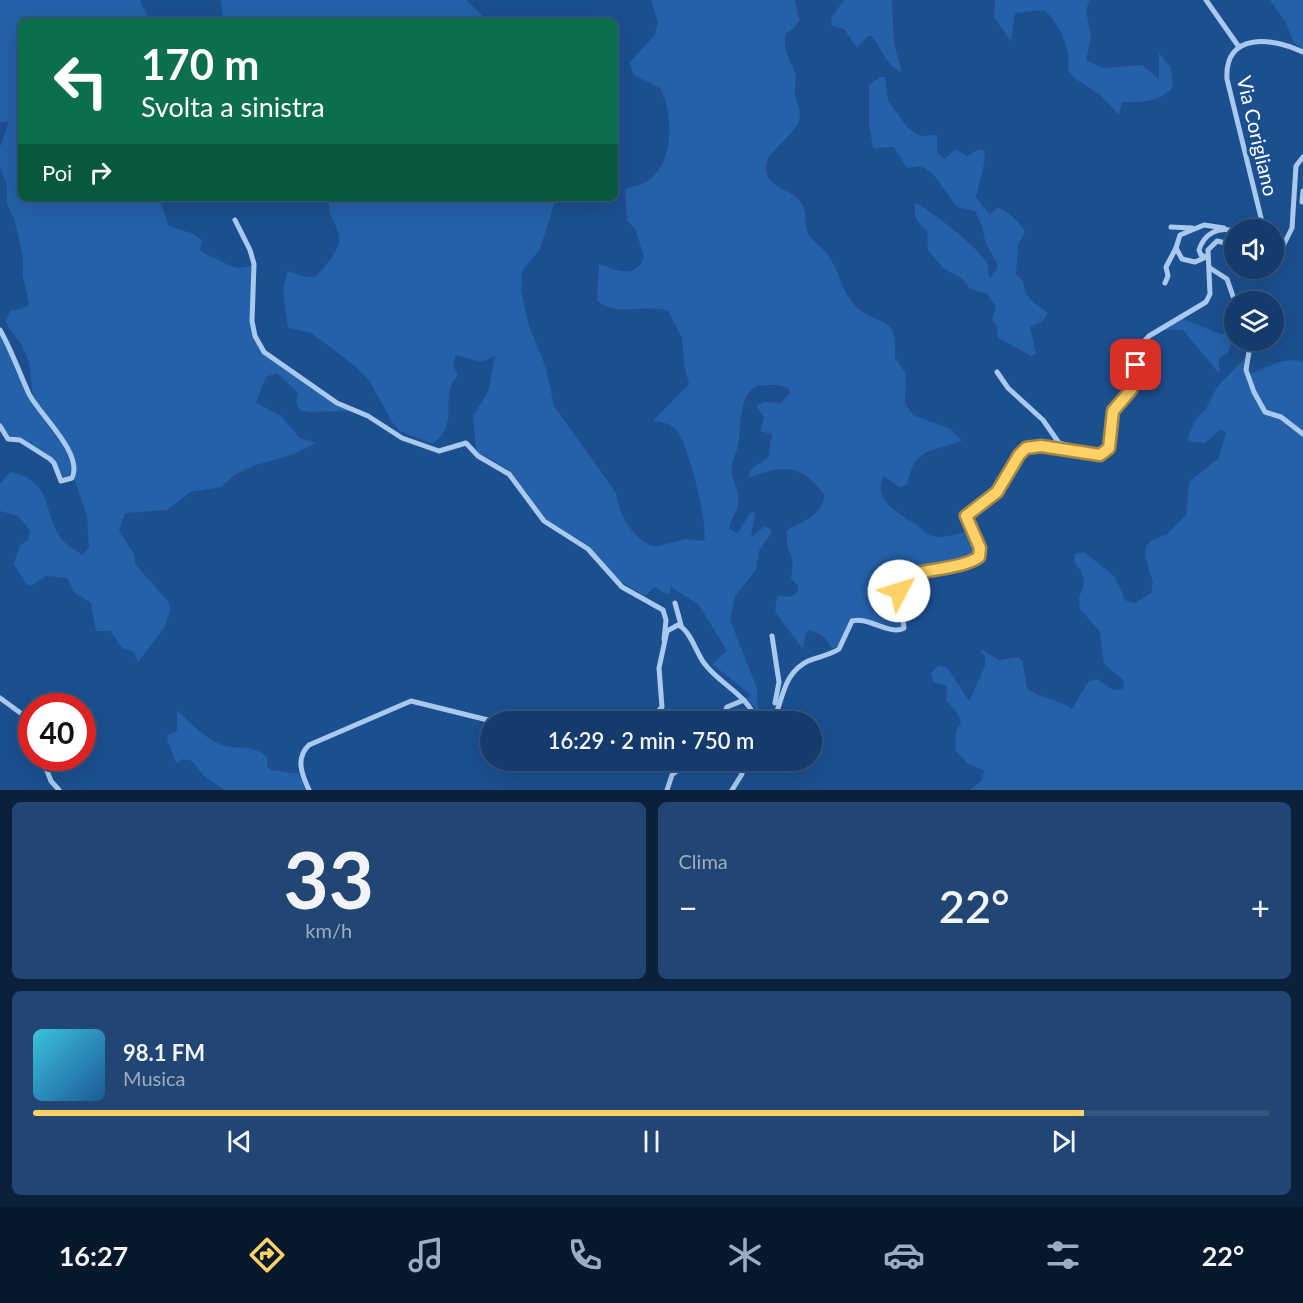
<!DOCTYPE html>
<html lang="it">
<meta charset="utf-8">
<style>
body{margin:0;font-family:Lato,sans-serif;background:#214673;color:#f1f3f6;height:100vh;display:flex;flex-direction:column;font-size:22px;white-space:nowrap}
*{box-sizing:border-box;margin:0}
p{font-size:20px;color:#9dadc1}
.icon{flex:none;width:33px;height:33px;fill:none;stroke:currentColor;stroke-width:2;stroke-linecap:round;stroke-linejoin:round}
.map{position:relative;height:790px;overflow:hidden}
.panel{display:flex;flex-direction:column;gap:12px;padding:12px;background:#0b203b;flex:1}
.panel>*{flex:none}
.top-card{position:absolute;left:18px;top:18px;width:600px;height:183px;border-radius:9px;box-shadow:0 6px 24px #0002,0 0 0 2px #33557e;background:#0b6e4f;color:#fff;overflow:hidden}
.fabs{position:absolute;left:1224px;top:219px;display:grid;gap:12px}
.fabs a{display:grid;place-items:center;width:60px;height:60px;border-radius:50%;background:#143b6b;box-shadow:0 6px 24px #0002,0 0 0 2px #33557e;font-size:30px}
.speed{position:absolute;left:18px;top:693px;display:flex;gap:12px;font-size:30px;font-weight:700;text-align:center}
.speed>*{display:grid;place-content:center;width:78px;height:78px;border-radius:50%;background:#143b6b;box-shadow:0 6px 24px #0002,0 0 0 2px #33557e;line-height:1}
.speed .limit{border:9px solid #d22;background:#fff;color:#111}
.pin{position:absolute;display:grid;place-items:center;width:51px;height:51px;color:#fff;margin:-26px;border-radius:12px;box-shadow:0 3px 9px #0006}
.me{position:absolute;width:66px;margin:-33px;rotate:50deg;stroke-linejoin:round;filter:drop-shadow(0 0 4px #0008)}
.turn{display:flex;align-items:center;gap:21px;height:126px;padding:0 24px;font-size:27px}
.turn .icon{width:78px;height:78px;stroke-width:2.5}
.turn b{display:block;font-size:42px;line-height:51px}
.then{display:flex;align-items:center;height:57px;padding:0 24px;background:#0003;gap:12px;font-size:22px}
.big{font-size:45px;font-weight:600;line-height:1.1}
.panel .tile{flex:1;display:flex;flex-direction:column;justify-content:center;gap:9px;min-width:0;padding:0 21px;border-radius:9px;background:#214673}
.panel .dial{align-items:center;gap:0}
.dial b{font-size:78px;line-height:1}
.song{display:flex;align-items:center;gap:18px}
.cover{width:72px;height:72px;border-radius:9px;background:linear-gradient(135deg,hsl(190 70% 55%),hsl(210 70% 35%))}
.played{height:6px;border-radius:3px;background:linear-gradient(90deg,#ffd166 85%,#33557e 85%)}
.keys{display:flex;justify-content:space-around;direction:ltr}
.heat{display:flex;justify-content:space-between;align-items:center;font-size:33px;direction:ltr}
.panel .tiles{flex:1;display:grid;gap:12px;grid-template-columns:1fr 1fr}
.tile:last-child{grid-column:span 2}
.trip{position:absolute;left:480px;top:711px;width:342px;height:60px;border-radius:30px;background:#143b6b;box-shadow:0 6px 24px #0002,0 0 0 2px #33557e;font-weight:600;line-height:60px;text-align:center}
.tabs{display:flex;height:96px;justify-content:space-around;align-items:center;background:#08182b;color:#9dadc1}
.tabs .icon{width:42px;height:42px}
.tabs .on{color:#ffd166}
.tabs b{font-size:27px;color:#f1f3f6}
.map>svg:first-child{display:block}
</style>
<div class="map">
<svg width="1303" height="790" viewBox="0 0 1303 790">
<rect width="100%" height="100%" fill="#1b4f8f"/>
<g fill="#2461a8">
<path d="M0,0H140L150,21H21V198H154L161,204L169,226L191,233L202,240L200,250C205,255 211,256 217,259C232,266 234,271 252,265L251,319L259,349L351,411L309,412L300,410L296,403L298,393L277,373L266,377L256,403L281,416L300,438L316,443L291,455L256,465L234,475L221,487L190,492L167,510L125,513L119,530L134,554L135,564L167,600L171,609L164,628L138,662L134,652L122,648L111,631H96L91,603L75,593L67,578L46,576L31,586L26,584L14,564L20,545L28,540L30,531L18,516L0,511V484L10,472C54,481 42,511 60,537C64,544 76,550 82,555L89,548L87,515L74,479L75,466L71,455L33,396L29,362L21,344L5,322L11,310L21,309L29,304L23,276V258L15,221L7,204V185L0,168V147L9,121L0,123Z"/>
<path d="M221,0H466L488,21H223Z"/>
<path d="M651,0H795L799,20L794,28L786,33C782,50 789,56 795,72C797,78 794,87 795,94C797,103 802,111 799,121C793,138 761,154 766,172C771,189 791,189 800,201C809,214 803,218 807,231C811,242 822,246 828,255C839,270 840,287 853,303C875,329 899,310 895,358L906,374L905,403L913,415L950,429L962,441C930,452 914,448 907,485L900,487L883,476C872,501 900,514 917,525C922,529 925,534 932,536C943,539 959,534 969,530L979,548L976,557L971,559L903,577L897,592L903,623L899,627L855,617C841,625 847,639 835,648H832L823,636L810,630L806,633L803,649L775,612L777,596L790,597L798,591V586L791,579L793,560L787,546V530C808,518 817,519 825,496C802,464 783,464 749,478C749,464 761,466 768,457C771,454 768,443 773,435L760,431L764,417L756,406L764,402L781,403L790,393L788,388C780,384 774,385 765,385C736,385 743,430 737,450C734,458 731,462 732,472C733,483 740,491 738,503C738,513 730,518 729,529L738,533L750,513L755,512L751,537L765,526L772,531L759,551L756,570L735,596L730,620L757,688L758,711L747,699L750,694L712,664L727,651L699,605L671,587L669,595L654,587L645,596L615,578L601,561L545,519L509,470L476,451L473,416L488,392L495,356L481,362L456,355L453,365L458,375C437,400 462,418 433,444L400,431L392,422L369,380L350,362L311,333L288,328L283,293L287,271L305,277H315C324,268 342,249 339,235C335,220 327,217 329,198H556L540,249L522,271L521,291L529,326L546,368L554,406L616,493C618,514 635,542 656,547L685,539L704,541C709,526 688,444 677,431C671,423 662,422 653,421L689,384L684,365L682,338L668,311C646,303 614,318 597,300L599,264C616,270 634,280 644,258L636,230L627,220L625,190C633,185 643,185 650,179C675,160 673,112 660,88L634,75L629,63L655,35L658,22Z"/>
<path d="M844,0H892L894,44L902,72C886,67 882,48 872,36H868L857,48L844,29L832,26L831,18Z"/>
<path d="M995,0H1090L1086,10L1091,38L1086,60L1103,68L1142,65L1159,79V53L1171,68L1173,87C1159,103 1142,102 1122,102L1119,115L1099,94L1074,78L1068,70C1071,49 1060,24 1044,10L1015,13L1011,41L994,17Z"/>
<path d="M1270,0H1303V49L1294,43L1285,21Z"/>
<path d="M880,77H885L888,101L908,128L921,136L936,135C940,145 932,152 945,159L955,149L967,156L980,149L984,150L985,160L976,197L990,215L997,208C1006,209 1022,224 1025,232L1018,245L1016,274L1023,281C1024,298 1036,304 1048,313L1043,321L1030,327L1036,354L1031,356L997,337L998,328L992,319L996,306L987,294L969,288L964,280L943,268L928,250L927,231C916,220 914,219 915,203C928,208 985,252 988,266C989,269 988,272 988,275L991,278L998,265L986,244L981,224L975,211L957,207L933,174L921,166L907,168L894,147L873,148L869,124V85Z"/>
<path d="M1180,318L1221,334L1234,333L1228,353L1219,358V373L1183,330H1164Z"/>
<path d="M0,336L42,417L66,451L73,470L66,478L62,477L54,460L9,437L0,423Z"/>
<path d="M1248,341H1253L1248,370L1250,374C1267,367 1284,356 1303,362V790H970L982,780L984,770L968,764L955,750L956,731L961,723C958,711 953,709 946,700L947,686L933,682L931,673L938,666L947,667L969,701L985,666V656L980,652L982,650L999,660L1018,657L1022,660L1027,688C1040,699 1058,698 1072,709L1088,682L1097,679L1113,690H1123L1124,681L1104,664L1100,632L1080,609L1079,599L1084,581L1081,571L1075,564L1074,554L1084,552L1114,576L1126,601L1135,603L1151,593L1153,583L1145,556L1146,546L1151,541L1167,534L1186,515L1189,482L1219,458L1226,432L1221,429L1205,443L1190,442L1187,439L1196,419L1206,409L1217,387L1246,357Z"/>
<path d="M177,710C189,722 210,743 226,746C240,749 255,745 267,757V766L271,770L299,774L306,790H224L204,776L192,761L183,759L176,763L167,739L168,735L177,731Z"/>
</g>
<g fill="none" stroke-linecap="round" stroke-linejoin="round">
<g stroke="#a9c9ee" stroke-width="5">
<path d="M1206,0L1239,47"/>
<path d="M1302,202L1303,191"/>
<path d="M235,220L250,250L254,264L252,321L255,336L264,352L337,403L368,416L402,438L439,451L466,443L478,456L509,474L544,521L588,549L622,587L663,610L666,620L664,640"/>
<path d="M1171,227L1192,228"/>
<path d="M1264,230L1227,79C1224,31 1274,38 1303,52"/>
<path d="M1207,257L1201,255L1199,250C1204,234 1218,226 1234,231"/>
<path d="M1204,258L1195,262L1182,259L1176,248L1180,235L1204,225L1224,228"/>
<path d="M1274,264L1292,228L1296,166L1303,157"/>
<path d="M1210,268L1227,279L1235,302"/>
<path d="M1165,283L1168,276L1166,267L1176,248"/>
<path d="M0,330C12,351 19,372 29,394C39,414 84,454 72,478L61,481L54,463L50,459L20,440L8,439L0,426"/>
<path d="M1251,340L1246,370L1254,392L1265,412L1281,417L1303,434"/>
<path d="M997,372L1008,388L1043,420L1059,443"/>
<path d="M1039,444L1059,443L1077,448"/>
<path d="M675,603L681,625"/>
<path d="M772,636L779,682L775,703"/>
<path d="M0,698L26,717L32,726"/>
<path d="M640,722L656,714L662,707L659,668L667,631L678,625C690,630 696,652 704,663C720,685 748,694 757,722"/>
<path d="M727,722L724,714L727,707L744,700"/>
<path d="M765,722L775,716C784,695 784,673 808,661C818,657 830,655 839,649L852,621C868,616 890,636 904,628L899,588L905,578L947,569L977,558L980,548L966,516L997,492L1026,448L1041,446L1100,455L1109,448L1113,411L1134,383L1139,347L1149,336L1206,302L1210,294L1208,250L1217,241L1234,245"/>
<path d="M42,758L51,781L59,790"/>
<path d="M309,790C302,775 295,758 309,745L411,701L496,722"/>
<path d="M667,790L672,775L689,760"/>
<path d="M732,790L742,774L740,760"/>
</g>
</g>
<g fill="none" stroke-linecap="round" stroke-linejoin="round">
<g stroke="#a68842" stroke-width="15">
<path id="route" d="M899,591C900,586 900,582 905,578C916,569 961,570 979,557L980,548L966,516L997,492L1019,455L1026,448L1041,446L1100,455L1109,448L1113,411L1131,390L1136,365"/>
</g>
<use href="#route" stroke="#ffd166" stroke-width="10"/>
</g>
<g text-anchor="middle" stroke-width="6" stroke-linejoin="round" paint-order="stroke">
<g font-size="20" fill="#fff" stroke="#1b4f8f">
<text transform="translate(1257 136) rotate(77)" y="7">Via Corigliano</text>
</g>
</g>
</svg>
<div class="fabs">
<a><svg class="icon" aria-label="sound" viewBox="0 0 24 24"><path d="M4 9h4l5-4v14l-5-4H4zM17 9q2 3 0 6"/></svg></a>
<a><svg class="icon" aria-label="layers" viewBox="0 0 24 24"><path d="M12 4l9 5-9 5-9-5zM3 14l9 5 9-5"/></svg></a>
</div>
<div class="speed"><div class="limit">40</div></div>
<div class="pin" style="left:1136px;top:365px;background:#d93025"><svg class="icon" aria-label="arrive" viewBox="0 0 24 24"><path d="M6 21V4h12l-3 4 3 4H6"/></svg></div>
<svg class="me" style="left:899px;top:591px" viewBox="-20 -20 40 40"><circle r="19" fill="#fff"/><path d="M0-13L10 11 0 6-10 11z" fill="#ffd166"/></svg>
<div class="trip">16:29 · 2 min · 750 m</div>
<div class="top-card">
<div class="turn"><svg class="icon" aria-label="left" viewBox="0 0 24 24"><path d="M17 20v-9H6M10 6l-5 5 5 5"/></svg><div><b>170 m</b>Svolta a sinistra</div></div>
<div class="then">Poi<svg class="icon" aria-label="right" viewBox="0 0 24 24"><path d="M7 20v-9h11M14 6l5 5-5 5"/></svg></div>
</div>
</div>
<section class="panel">
<div class="tiles">
<div class="tile dial"><b>33</b><p>km/h</p></div>
<div class="tile"><p>Clima</p>
<div class="heat"><a>−</a><b class="big">22°</b><a>+</a></div>
</div>
<div class="tile">
<div class="song"><i class="cover"></i><div><b>98.1 FM</b><p>Musica</p></div></div>
<div class="played"></div>
<div class="keys"><svg class="icon" aria-label="previous" viewBox="0 0 24 24"><path d="M18 5L8 12l10 7zM5 5v14"/></svg><svg class="icon" aria-label="pause" viewBox="0 0 24 24"><path d="M8 5v14M16 5v14"/></svg><svg class="icon" aria-label="next" viewBox="0 0 24 24"><path d="M6 5l10 7-10 7zM19 5v14"/></svg></div>
</div>
</div>
</section>
<nav class="tabs">
<b>16:27</b>
<svg class="icon on" aria-label="directions" viewBox="0 0 24 24"><path d="M12 3l9 9-9 9-9-9zM9 14v-3h6M13 9l2 2-2 2"/></svg>
<svg class="icon" aria-label="music" viewBox="0 0 24 24"><path d="M9 18V5l10-2v13"/><circle cx="6" cy="18" r="3"/><circle cx="16" cy="16" r="3"/></svg>
<svg class="icon" aria-label="phone" viewBox="0 0 24 24"><path d="M5 4h4l2 5-3 2q2 4 5 5l2-3 5 2v4C11 20 4 13 5 4z"/></svg>
<svg class="icon" aria-label="climate" viewBox="0 0 24 24"><path d="M12 3v18M4 7l16 10M4 17L20 7"/></svg>
<svg class="icon" aria-label="car" viewBox="0 0 24 24"><path d="M5 17H2v-5l4-1 3-4h7l3 4 3 1v5h-3M9 17h6M6 11h13"/><circle cx="7" cy="17" r="2"/><circle cx="17" cy="17" r="2"/></svg>
<svg class="icon" aria-label="filters" viewBox="0 0 24 24"><path d="M4 7h16M4 17h16"/><circle cx="9" cy="7" r="2"/><circle cx="15" cy="17" r="2"/></svg>
<b>22°</b>
</nav>
